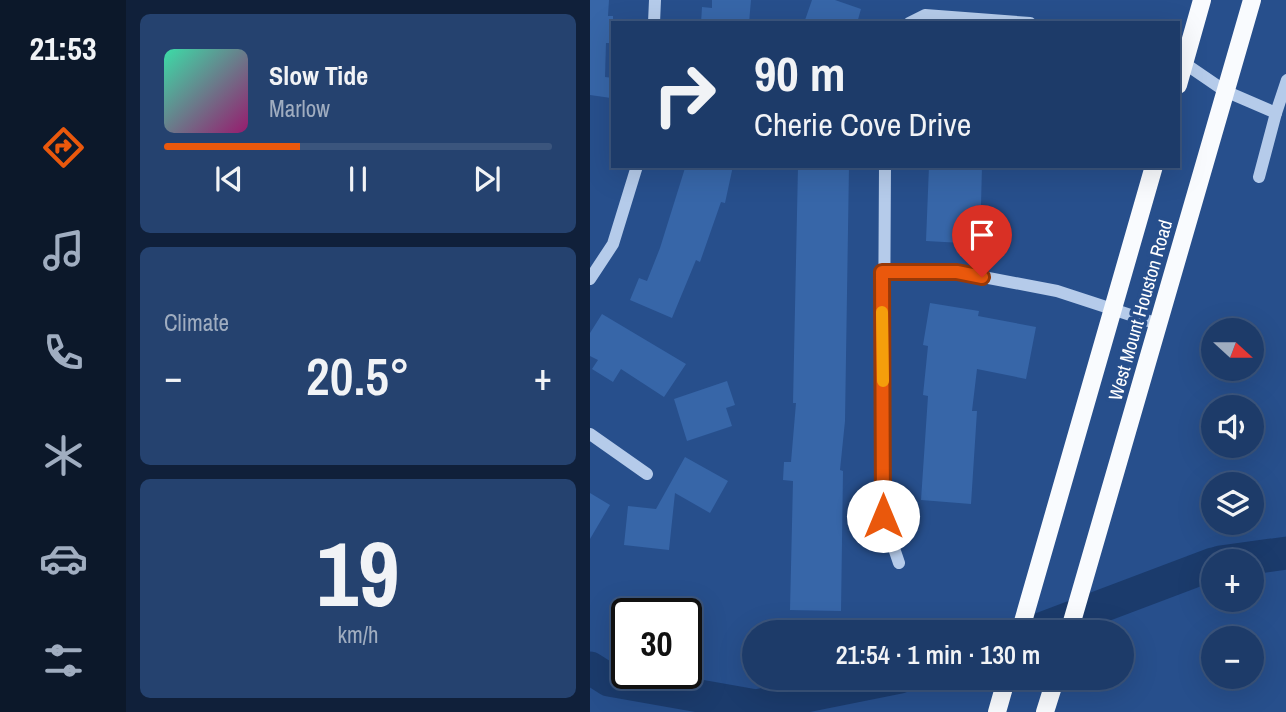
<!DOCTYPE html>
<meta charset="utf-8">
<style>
body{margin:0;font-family:"Archivo Narrow",sans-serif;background:#25426f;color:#f1f3f6;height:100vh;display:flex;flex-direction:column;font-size:26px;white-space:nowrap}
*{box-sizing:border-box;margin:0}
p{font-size:23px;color:#a0adc0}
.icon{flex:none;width:38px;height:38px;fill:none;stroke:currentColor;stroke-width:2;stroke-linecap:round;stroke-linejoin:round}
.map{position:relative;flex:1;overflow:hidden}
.details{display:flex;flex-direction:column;gap:14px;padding:14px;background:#10203a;width:464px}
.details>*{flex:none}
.hud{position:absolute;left:21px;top:21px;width:569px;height:147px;border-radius:0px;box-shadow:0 7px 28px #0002,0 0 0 2px #3b557d;background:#1d3b69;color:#f1f3f6;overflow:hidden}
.needle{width:46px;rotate:111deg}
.controls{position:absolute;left:611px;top:318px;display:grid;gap:14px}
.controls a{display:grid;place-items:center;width:63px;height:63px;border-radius:50%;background:#1d3b69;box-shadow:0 7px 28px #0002,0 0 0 2px #3b557d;font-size:35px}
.speed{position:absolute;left:21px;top:598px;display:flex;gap:14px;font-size:35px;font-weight:700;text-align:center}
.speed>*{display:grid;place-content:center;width:91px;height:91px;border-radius:50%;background:#1d3b69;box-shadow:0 7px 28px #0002,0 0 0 2px #3b557d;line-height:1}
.speed .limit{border:4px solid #111;border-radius:10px;background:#fff;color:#111}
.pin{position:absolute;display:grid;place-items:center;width:60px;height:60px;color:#fff;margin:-72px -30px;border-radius:50% 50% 50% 0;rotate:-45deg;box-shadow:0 0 7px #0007}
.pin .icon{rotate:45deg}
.me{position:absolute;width:77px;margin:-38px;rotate:0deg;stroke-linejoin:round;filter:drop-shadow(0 0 5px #0008)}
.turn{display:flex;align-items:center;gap:24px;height:147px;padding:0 28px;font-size:32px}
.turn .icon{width:91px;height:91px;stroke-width:2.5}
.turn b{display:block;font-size:49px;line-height:60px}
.big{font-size:52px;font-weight:600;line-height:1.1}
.details .widget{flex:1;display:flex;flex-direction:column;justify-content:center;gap:10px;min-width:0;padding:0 24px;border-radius:10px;background:#25426f}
.details .dial{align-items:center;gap:0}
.dial b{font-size:91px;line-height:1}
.song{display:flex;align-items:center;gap:21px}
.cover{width:84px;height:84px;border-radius:10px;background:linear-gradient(135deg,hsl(160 70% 55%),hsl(320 70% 35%))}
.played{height:7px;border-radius:4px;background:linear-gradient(90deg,#ea580c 35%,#3b557d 35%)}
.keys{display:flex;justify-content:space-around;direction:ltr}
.heat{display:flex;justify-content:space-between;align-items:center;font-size:38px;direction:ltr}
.trip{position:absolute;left:152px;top:620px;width:392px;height:70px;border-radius:35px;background:#1d3b69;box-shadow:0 7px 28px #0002,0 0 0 2px #3b557d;font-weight:600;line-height:70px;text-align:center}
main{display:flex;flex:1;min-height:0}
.tab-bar{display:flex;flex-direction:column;width:126px;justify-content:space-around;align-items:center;background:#0c182a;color:#a0adc0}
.tab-bar .icon{width:49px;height:49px}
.tab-bar .on{color:#ea580c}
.tab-bar b{font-size:32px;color:#f1f3f6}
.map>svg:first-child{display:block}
</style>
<main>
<nav class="tab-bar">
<b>21:53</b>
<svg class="icon on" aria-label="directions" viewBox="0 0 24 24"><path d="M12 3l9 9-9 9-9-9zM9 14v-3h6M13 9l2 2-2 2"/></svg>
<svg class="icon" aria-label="music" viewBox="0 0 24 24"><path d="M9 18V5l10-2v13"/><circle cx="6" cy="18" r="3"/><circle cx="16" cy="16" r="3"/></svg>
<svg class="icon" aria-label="phone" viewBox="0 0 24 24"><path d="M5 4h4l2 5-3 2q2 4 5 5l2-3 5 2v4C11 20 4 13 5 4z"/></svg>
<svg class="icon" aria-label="climate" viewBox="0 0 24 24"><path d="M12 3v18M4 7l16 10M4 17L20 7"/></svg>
<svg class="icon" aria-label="car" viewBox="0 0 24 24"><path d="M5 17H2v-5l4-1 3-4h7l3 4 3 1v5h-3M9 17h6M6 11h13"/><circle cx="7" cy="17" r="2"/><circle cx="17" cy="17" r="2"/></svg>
<svg class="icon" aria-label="filters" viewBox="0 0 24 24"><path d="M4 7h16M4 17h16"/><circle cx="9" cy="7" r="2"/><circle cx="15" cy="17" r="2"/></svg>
</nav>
<section class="details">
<div class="widget">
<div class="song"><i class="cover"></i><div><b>Slow Tide</b><p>Marlow</p></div></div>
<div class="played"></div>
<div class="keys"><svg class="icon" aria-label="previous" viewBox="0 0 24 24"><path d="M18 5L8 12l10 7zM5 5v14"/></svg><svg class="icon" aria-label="pause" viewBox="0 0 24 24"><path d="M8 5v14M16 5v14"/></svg><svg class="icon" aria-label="next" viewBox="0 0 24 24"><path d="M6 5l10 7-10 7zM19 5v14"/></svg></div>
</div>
<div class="widget"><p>Climate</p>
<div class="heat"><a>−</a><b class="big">20.5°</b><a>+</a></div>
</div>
<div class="widget dial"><b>19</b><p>km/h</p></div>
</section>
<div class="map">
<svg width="697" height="712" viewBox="0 0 697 712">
<rect width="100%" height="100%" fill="#274f8c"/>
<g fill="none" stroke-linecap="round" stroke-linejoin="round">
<g stroke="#1b3b6c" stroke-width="33">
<path d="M630,562L697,553"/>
<path d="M443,632L623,564"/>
<path d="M0,668L19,680L166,706L310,677"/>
</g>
</g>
<g fill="#3766a8">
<path d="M0,0H19L18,16H23V43H16L15,77L23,78L21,98L0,95Z"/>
<path d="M122,0H161L159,23H111L112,7L122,8Z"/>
<path d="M222,0H245L271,9L267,23H214Z"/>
<path d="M106,166H143L135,203L131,202L110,262L106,260L82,318L40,300L49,278L57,281L70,248L95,168L105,170Z"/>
<path d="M208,166H259L255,421L250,470L253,471L251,611L200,610L203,481L193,480L194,462H201L206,403H203Z"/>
<path d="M339,166H392L390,244L336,241Z"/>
<path d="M340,303L389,311L388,316L446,327L436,379L387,369L382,411H387L381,504L331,500L338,396L333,395L338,346L333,345Z"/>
<path d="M12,314L96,364L74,397L31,369L23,382L2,369L8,360L0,356V333Z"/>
<path d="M137,381L145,405L136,408L142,426L97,441L84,399Z"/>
<path d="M95,457L138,481L120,513L85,493L79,550L34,545L38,506L66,509Z"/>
<path d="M0,493L20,505L0,539Z"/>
</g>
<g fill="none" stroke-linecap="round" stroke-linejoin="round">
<g stroke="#b5cbea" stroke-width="12">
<path d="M64,23L65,0"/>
<path d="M319,23L335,15L440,23"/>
<path d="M594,63L635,91L686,113L697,80"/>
<path d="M295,166L293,516L309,563"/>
<path d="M669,177L686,113"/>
<path d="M292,272H367L467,291L568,324"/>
<path d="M0,279L23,244L47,166"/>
<path d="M0,434L57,474"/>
</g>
<g stroke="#f9fbfe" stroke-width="18">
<path d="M588,85L612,0"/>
<path d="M430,632L564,166"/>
<path d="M479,632L662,0"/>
<path d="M407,712L417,677"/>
<path d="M455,712L466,677"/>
</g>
</g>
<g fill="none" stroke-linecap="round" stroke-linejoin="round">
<g stroke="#983908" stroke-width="18">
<path id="route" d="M293,516L292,272H367L392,277"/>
</g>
<use href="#route" stroke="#ea580c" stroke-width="12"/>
<path stroke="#f59e0b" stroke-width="12" d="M292,312L293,381"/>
</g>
<g text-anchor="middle" stroke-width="7" stroke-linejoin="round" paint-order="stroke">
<g font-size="19" fill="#fff" stroke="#274f8c">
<text transform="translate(550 310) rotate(-74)" y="7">West Mount Houston Road</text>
</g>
</g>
</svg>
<div class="controls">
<a><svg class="needle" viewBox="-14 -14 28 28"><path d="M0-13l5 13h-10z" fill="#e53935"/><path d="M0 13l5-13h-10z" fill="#a0adc0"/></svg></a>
<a><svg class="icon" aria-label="sound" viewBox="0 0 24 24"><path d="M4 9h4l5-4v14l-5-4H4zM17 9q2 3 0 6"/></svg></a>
<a><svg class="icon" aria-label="layers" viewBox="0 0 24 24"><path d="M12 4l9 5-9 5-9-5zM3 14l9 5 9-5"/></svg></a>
<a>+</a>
<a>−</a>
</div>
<div class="speed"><div class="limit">30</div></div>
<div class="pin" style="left:392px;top:277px;background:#d93025"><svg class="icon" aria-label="arrive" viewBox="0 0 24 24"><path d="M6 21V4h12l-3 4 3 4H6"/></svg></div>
<svg class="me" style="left:293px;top:516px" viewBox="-20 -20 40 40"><circle r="19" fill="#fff"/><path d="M0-13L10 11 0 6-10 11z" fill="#ea580c"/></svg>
<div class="trip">21:54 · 1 min · 130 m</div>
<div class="hud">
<div class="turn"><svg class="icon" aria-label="right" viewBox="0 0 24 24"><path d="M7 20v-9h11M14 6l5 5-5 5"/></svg><div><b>90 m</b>Cherie Cove Drive</div></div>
</div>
</div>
</main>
